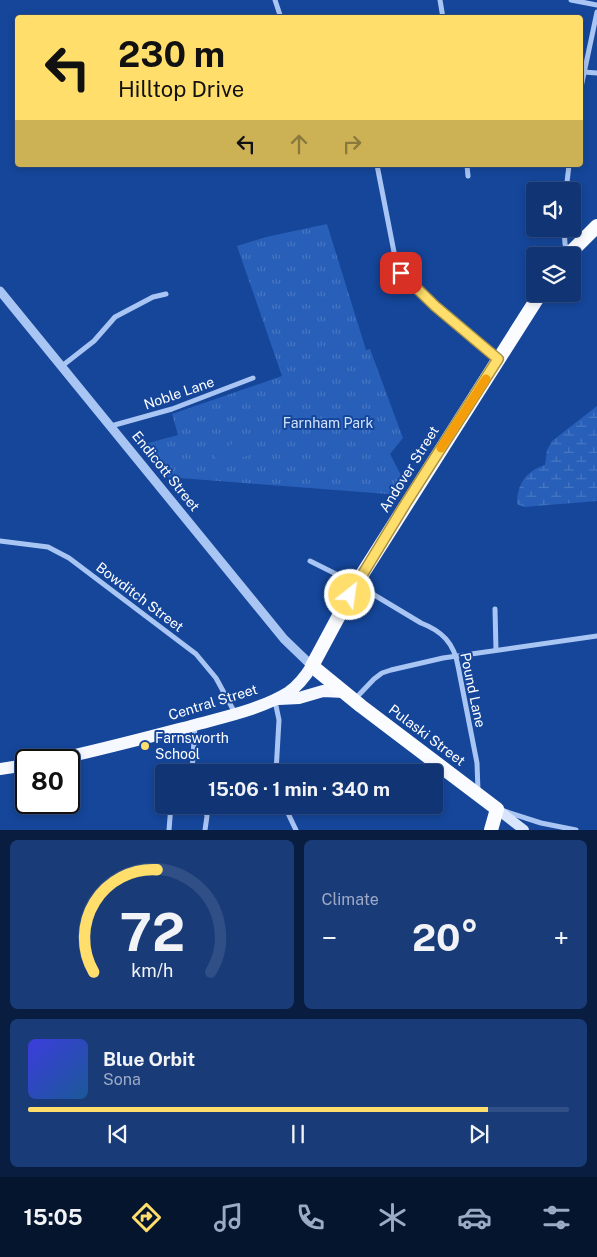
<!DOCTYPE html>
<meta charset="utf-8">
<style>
body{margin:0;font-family:"Public Sans",sans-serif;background:#193c79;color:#f1f3f6;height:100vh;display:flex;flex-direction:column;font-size:19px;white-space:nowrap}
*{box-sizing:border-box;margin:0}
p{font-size:16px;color:#9caac5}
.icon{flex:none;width:28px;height:28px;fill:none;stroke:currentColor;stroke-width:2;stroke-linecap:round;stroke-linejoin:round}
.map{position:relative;height:830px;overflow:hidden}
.sheet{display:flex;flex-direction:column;gap:10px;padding:10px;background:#091d40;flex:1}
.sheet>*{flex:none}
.guide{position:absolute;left:15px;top:15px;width:568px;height:152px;border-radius:5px;box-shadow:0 2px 8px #0003,0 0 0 1px #304f86;background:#ffde6b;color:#111;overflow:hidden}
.controls{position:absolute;left:526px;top:182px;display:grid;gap:10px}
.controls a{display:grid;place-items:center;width:55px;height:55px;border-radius:5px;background:#103474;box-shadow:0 2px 8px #0003,0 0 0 1px #304f86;font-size:25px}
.speed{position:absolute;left:15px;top:749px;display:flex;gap:10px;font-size:25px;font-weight:700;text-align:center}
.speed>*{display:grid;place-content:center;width:65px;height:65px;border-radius:50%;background:#103474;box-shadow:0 2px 8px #0003,0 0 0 1px #304f86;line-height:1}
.speed .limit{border:2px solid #111;border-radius:8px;background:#fff;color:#111}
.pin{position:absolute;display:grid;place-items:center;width:42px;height:42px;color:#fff;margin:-21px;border-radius:10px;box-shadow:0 2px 8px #0006}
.me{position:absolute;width:55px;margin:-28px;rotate:30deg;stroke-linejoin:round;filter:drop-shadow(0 0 4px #0008)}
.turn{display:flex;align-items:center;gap:18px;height:105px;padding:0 20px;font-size:22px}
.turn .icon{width:65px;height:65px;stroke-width:2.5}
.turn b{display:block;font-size:35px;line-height:42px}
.lanes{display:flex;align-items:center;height:48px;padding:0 20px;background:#0003;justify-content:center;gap:25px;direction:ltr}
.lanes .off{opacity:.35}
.big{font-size:38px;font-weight:700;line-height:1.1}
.sheet .card{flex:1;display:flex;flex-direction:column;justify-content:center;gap:8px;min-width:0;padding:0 18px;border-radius:8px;background:#193c79}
.sheet .dial{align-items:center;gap:0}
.dial svg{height:130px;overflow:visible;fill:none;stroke:#304f86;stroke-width:7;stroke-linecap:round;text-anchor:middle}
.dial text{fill:#f1f3f6;stroke:none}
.song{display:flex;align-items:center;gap:15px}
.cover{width:60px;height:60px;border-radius:8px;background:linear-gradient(135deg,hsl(240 70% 55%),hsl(210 70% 35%))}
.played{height:5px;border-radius:2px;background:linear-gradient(90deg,#ffde6b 85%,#304f86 85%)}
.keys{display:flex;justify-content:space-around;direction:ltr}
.heat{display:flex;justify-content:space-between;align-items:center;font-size:28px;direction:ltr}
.sheet .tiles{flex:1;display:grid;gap:10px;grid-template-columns:1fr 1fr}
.card:last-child{grid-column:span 2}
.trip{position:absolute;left:155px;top:764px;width:288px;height:50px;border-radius:5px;background:#103474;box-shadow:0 2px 8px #0003,0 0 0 1px #304f86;font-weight:700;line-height:50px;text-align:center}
.tab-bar{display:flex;height:80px;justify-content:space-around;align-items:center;background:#06152e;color:#9caac5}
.tab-bar .icon{width:35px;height:35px}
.tab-bar .active{color:#ffde6b}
.tab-bar b{font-size:22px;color:#f1f3f6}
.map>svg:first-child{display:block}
</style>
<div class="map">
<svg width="597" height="830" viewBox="0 0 597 830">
<defs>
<pattern id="grass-tufts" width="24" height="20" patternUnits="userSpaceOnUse" patternTransform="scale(1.25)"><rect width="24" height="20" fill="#285fb8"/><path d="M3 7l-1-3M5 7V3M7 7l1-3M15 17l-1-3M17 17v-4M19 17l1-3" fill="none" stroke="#4877c3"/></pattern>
<pattern id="wetland-marsh" width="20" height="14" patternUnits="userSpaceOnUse" patternTransform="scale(1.25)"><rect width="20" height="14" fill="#285fb8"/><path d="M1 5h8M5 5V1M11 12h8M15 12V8" fill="none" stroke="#4877c3"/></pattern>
</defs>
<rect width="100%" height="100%" fill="#15469a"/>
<path fill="url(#grass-tufts)" d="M327,224L366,350L370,349L403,438L390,454L406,485L400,495L167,477L141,445L178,435L172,414L282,376L237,246L266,237Z"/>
<path fill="url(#wetland-marsh)" d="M597,406V501L524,507L517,504C517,484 526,471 545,465L547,450L552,441Z"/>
<path fill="#285fb8" d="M243,438L251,453L222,468L214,454Z"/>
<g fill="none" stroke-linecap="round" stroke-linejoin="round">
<g stroke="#a9c5f3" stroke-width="5">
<path d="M275,0L281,18"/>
<path d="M440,0L443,18"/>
<path d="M571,0L597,5"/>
<path d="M584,72L597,73"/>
<path d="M580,92L597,12"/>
<path d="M377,165L394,252L401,273L435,306L497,358"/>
<path d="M467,165L468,176"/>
<path d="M566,191L569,165"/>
<path d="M564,229L565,244L568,253"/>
<path d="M62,366L94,341L115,317L153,297L166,294"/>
<path d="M111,426L172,409L253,378"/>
<path d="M0,541L48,547L69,558L196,654L216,678L235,713"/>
<path d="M310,561L356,584L421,623C442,631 454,643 458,666L477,763L478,791"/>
<path d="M495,609L496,650"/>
<path d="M354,700L374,679L382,673L391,670L443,658L597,636"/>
<path d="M275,701L279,720L276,772"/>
<path d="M180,772L193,769"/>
<path d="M192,772L195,725"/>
<path d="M204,805L207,816L205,830"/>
<path d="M284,805L296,830"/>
<path d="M504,811L541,823L576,830"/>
<path d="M169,830L171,805"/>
</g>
<path stroke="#a9c5f3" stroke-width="9" d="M0,291L284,639L312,666"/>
<path stroke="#d8e5fc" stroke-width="10" d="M497,809L524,830"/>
<g stroke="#f5f8ff" stroke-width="12">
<path d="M279,699L299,698L323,691L344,692"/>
<path d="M53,760C100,750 145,738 191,726C223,717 260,710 289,692C299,685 305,677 312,666"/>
<path d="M0,769L26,765"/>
</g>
<g stroke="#fafcff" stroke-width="14">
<path d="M567,256L597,226"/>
<path d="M491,830L497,809L361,706L312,666L356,584L540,294"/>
</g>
</g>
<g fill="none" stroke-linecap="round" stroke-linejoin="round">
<g stroke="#a69046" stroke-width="12">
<path id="route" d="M350,595L406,503L498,359L435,306L401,273"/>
</g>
<use href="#route" stroke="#ffde6b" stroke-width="9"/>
<path stroke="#f59e0b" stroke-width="9" d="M441,448L486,379"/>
</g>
<circle fill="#ffde6b" stroke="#15469a" stroke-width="2" cx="145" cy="746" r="5"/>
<g text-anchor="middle" stroke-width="4" stroke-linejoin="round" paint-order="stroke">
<g font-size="14" fill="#fff" stroke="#15469a">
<text transform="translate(179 393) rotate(-19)" y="5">Noble Lane</text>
<text transform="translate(409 469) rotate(-58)" y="5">Andover Street</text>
<text transform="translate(166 471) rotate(51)" y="5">Endicott Street</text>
<text transform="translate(140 597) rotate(37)" y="5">Bowditch Street</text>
<text transform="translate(473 690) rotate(78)" y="5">Pound Lane</text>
<text transform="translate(213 702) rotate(-17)" y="5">Central Street</text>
<text transform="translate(427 735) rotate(37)" y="5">Pulaski Street</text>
</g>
<g font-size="14" fill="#d1e2fd" stroke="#15469a">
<text x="328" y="428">Farnham Park</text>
</g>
<g font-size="14" fill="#fff" stroke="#15469a" text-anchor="start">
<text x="155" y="743">Farnsworth<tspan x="155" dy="16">School</tspan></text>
</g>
</g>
</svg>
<div class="controls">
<a><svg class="icon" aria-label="sound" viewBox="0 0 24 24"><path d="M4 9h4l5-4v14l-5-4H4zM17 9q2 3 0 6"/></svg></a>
<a><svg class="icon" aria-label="layers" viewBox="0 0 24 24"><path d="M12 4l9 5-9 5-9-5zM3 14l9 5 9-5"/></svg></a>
</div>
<div class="speed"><div class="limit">80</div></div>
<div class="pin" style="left:401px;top:273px;background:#d93025"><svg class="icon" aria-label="arrive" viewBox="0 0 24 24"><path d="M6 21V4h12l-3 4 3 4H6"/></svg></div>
<svg class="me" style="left:350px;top:595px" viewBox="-20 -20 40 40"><circle r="17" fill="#ffde6b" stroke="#fff" stroke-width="3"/><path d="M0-11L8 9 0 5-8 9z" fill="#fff"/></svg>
<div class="trip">15:06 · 1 min · 340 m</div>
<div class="guide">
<div class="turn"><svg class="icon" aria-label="left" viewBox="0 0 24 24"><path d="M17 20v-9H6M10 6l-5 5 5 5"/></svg><div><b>230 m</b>Hilltop Drive</div></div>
<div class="lanes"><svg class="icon" aria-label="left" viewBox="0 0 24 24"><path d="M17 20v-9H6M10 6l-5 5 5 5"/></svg><svg class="icon off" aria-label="ahead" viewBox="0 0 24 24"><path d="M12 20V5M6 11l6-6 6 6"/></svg><svg class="icon off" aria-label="right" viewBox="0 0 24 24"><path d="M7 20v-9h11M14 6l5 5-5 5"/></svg></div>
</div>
</div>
<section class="sheet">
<div class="tiles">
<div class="card dial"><svg viewBox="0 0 100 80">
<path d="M14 69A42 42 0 1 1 86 69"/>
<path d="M14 69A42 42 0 0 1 53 6" stroke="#ffde6b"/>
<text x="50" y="56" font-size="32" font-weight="700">72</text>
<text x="50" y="72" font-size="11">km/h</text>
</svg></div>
<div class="card"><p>Climate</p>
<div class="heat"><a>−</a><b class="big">20°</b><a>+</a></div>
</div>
<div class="card">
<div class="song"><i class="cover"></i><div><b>Blue Orbit</b><p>Sona</p></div></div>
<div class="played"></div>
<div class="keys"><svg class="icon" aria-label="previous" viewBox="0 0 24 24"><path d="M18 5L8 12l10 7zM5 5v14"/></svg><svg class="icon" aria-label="pause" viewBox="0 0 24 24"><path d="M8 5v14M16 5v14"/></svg><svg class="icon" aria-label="next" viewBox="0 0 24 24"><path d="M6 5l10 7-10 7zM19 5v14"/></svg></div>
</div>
</div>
</section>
<nav class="tab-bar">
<b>15:05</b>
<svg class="icon active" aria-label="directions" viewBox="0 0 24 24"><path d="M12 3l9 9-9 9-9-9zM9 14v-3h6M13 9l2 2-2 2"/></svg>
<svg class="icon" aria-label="music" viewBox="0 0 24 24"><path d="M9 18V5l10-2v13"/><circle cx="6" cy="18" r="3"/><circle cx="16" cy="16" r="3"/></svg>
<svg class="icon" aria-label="phone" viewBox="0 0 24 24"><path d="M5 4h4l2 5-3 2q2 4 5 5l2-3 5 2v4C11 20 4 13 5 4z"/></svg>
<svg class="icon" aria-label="climate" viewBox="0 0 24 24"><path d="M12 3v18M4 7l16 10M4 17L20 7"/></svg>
<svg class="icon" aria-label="car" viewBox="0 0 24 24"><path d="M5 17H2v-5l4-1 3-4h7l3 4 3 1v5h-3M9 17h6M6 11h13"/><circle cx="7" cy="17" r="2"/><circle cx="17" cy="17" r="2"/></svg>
<svg class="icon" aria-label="filters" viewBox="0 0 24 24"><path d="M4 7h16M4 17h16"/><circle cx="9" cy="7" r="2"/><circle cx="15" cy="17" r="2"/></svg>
</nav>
